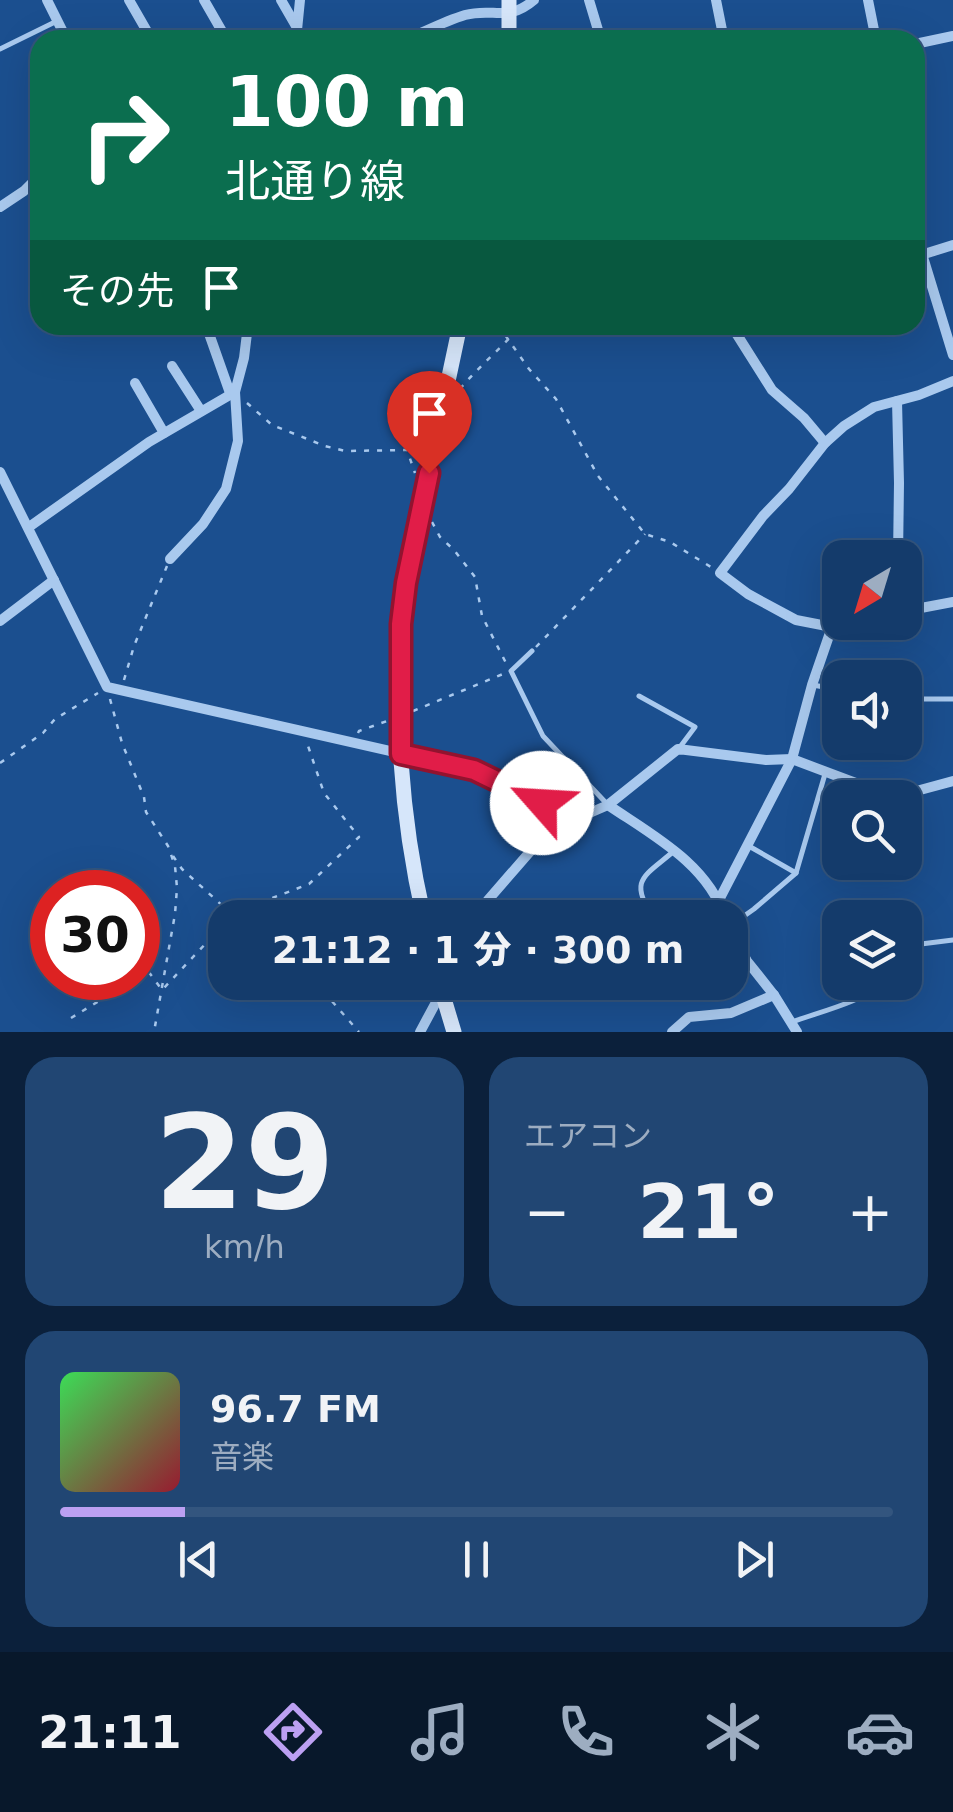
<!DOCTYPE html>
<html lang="ja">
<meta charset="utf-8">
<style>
body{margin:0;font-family:"DejaVu Sans","Noto Sans JP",sans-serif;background:#214673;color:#f1f3f6;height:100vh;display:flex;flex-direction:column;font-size:38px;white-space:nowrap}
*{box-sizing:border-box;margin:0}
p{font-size:32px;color:#9dadc1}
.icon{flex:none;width:55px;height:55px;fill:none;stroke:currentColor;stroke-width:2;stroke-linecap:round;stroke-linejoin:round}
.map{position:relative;height:1032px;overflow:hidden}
.side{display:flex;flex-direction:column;gap:25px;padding:25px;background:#0b203b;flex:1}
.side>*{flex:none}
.banner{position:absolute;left:30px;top:30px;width:895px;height:305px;border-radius:30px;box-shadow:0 10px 40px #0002,0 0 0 2px #33557e;background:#0b6e4f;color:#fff;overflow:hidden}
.needle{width:65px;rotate:218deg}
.buttons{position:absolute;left:822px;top:540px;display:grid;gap:20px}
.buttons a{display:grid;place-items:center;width:100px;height:100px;border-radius:20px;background:#143b6b;box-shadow:0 10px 40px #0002,0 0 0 2px #33557e;font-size:50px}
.speed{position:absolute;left:30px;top:870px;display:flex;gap:20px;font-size:50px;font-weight:700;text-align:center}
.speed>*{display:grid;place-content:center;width:130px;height:130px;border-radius:50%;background:#143b6b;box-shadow:0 10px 40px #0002,0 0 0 2px #33557e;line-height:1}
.speed .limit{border:15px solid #d22;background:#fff;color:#111}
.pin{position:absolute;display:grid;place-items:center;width:85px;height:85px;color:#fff;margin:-102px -42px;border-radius:50% 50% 50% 0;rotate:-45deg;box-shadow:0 0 10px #0007}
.pin .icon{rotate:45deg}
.me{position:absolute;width:110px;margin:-55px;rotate:296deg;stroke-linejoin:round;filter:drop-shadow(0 0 8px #0008)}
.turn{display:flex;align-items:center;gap:35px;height:210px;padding:0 30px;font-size:45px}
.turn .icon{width:130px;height:130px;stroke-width:2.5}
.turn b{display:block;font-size:70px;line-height:85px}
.then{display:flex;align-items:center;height:95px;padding:0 30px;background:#0003;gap:20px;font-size:38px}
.big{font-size:75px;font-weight:800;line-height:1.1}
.side .widget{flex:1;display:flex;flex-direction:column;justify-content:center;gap:15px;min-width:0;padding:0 35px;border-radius:30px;background:#214673}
.side .dial{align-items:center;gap:0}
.dial b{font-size:130px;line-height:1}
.song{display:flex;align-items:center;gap:30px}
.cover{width:120px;height:120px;border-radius:15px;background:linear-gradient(135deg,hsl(130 70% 55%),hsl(350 70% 35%))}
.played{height:10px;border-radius:5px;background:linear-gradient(90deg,#bca0f2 15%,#33557e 15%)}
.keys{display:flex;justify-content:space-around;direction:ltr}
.heat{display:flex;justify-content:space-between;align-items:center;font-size:55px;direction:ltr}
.side .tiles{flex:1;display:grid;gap:25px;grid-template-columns:1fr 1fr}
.widget:last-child{grid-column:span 2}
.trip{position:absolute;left:208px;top:900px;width:540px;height:100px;border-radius:30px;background:#143b6b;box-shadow:0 10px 40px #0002,0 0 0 2px #33557e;font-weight:800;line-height:100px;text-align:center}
.tabs{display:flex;height:160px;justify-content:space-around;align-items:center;background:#08182b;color:#9dadc1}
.tabs .icon{width:70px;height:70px}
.tabs .on{color:#bca0f2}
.tabs b{font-size:45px;color:#f1f3f6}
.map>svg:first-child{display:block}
</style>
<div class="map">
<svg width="953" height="1032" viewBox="0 0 953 1032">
<rect width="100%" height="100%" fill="#1b4f8f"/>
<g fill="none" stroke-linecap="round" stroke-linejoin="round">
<g stroke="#a9c9ee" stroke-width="2.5" stroke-dasharray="5 8" stroke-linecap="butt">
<path d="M498,325L529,369L556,399L598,476L645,534L670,542L711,567"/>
<path d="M460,389C479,366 502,348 521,325"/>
<path d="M247,403L272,425L325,446L345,451L407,450L415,473"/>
<path d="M408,449L425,429"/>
<path d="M432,522L440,537L454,550L475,577L482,616L506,663"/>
<path d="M536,647L645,534"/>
<path d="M124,680L134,646L167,566"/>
<path d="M110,699L122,743L144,797L146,812L168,846L175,866L177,888L175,914L154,1032"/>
<path d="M413,711L503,674"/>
<path d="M358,733L359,731L387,721"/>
<path d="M0,763L43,733L55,719L98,693"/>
<path d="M173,856L182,869L236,918"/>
<path d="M239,918L267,900L309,884L359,837L324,793L307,743"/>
<path d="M138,977L148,971L162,990L225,923"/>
<path d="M315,982L359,1032"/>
<path d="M71,1018L137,978"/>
</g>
<g stroke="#a9c9ee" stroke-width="5">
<path d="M0,49L55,22"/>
<path d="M532,651L511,671L543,736L608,805"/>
<path d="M813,685L840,690"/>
<path d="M639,696L695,727L680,747"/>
<path d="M905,699H953"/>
<path d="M747,845L796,873L825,774"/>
<path d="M654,918C627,880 645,876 674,851"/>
<path d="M730,926L754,909L796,873"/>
<path d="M905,946L953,940"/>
<path d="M792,1022C819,1012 863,1002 884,982"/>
</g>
<g stroke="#a9c9ee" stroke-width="10">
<path d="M47,0L67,40"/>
<path d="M129,0L152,40"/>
<path d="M204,0L227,40"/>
<path d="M281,0L296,26"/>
<path d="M589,0L601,40"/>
<path d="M716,0L724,40"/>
<path d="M868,0L876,40"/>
<path d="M296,40L300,0"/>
<path d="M405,40C424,32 445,21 465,15C494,7 507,23 534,0"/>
<path d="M915,44L953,36"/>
<path d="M0,207L24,191L40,175"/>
<path d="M915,231L953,355"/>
<path d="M921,255L953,245"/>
<path d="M206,325L230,393"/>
<path d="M734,325L736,333L772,390L804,418L825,443"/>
<path d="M172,366L201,411"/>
<path d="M135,383L164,433"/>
<path d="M897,401L899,483L898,558"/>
<path d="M0,472L107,687L474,770L576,820"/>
<path d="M29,527L149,442L235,392"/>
<path d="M170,559L203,524L226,489L238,441L235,392L244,358L248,325"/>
<path d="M905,611L953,602"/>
<path d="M0,621L54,580"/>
<path d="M832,627L796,620L748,594L720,573L763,516L789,489L825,443L844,426L874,407L919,395L953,381"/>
<path d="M608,805C652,835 708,864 725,918"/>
<path d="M719,900L792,759L812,685L832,627L840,621"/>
<path d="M476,918L488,900L548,831L608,805L678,749L766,760L792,759L869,788L909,793L953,781"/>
<path d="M730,931L747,961L774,995L797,1032"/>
<path d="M420,1032L441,993"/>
<path d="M672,1032L689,1017L731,1013L774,995"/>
</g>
<g stroke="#d6e6fa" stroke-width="15">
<path d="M509,40V0"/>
<path d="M424,918C399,809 393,694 405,583L460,325"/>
<path d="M439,982L454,1032"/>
</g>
</g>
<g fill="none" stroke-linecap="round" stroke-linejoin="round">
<g stroke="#92132f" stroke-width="25">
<path id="route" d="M429,473L406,583L401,624V754L474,770L542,803"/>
</g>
<use href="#route" stroke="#e11d48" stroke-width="18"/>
</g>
</svg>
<div class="buttons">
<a><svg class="needle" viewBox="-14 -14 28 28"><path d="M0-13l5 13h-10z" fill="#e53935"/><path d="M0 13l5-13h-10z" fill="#9dadc1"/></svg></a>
<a><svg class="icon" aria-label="sound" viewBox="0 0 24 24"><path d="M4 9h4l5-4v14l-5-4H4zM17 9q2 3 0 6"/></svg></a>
<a><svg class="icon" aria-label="search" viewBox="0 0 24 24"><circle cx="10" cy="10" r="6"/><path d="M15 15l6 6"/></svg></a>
<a><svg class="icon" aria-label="layers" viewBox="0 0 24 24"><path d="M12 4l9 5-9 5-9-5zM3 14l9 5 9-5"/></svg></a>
</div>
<div class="speed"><div class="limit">30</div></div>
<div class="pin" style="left:429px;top:473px;background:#d93025"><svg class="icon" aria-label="arrive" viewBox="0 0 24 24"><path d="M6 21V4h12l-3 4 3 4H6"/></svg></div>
<svg class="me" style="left:542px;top:803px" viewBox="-20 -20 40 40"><circle r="19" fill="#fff"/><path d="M0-13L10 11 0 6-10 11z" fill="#e11d48"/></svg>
<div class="trip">21:12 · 1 分 · 300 m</div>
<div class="banner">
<div class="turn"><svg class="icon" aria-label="right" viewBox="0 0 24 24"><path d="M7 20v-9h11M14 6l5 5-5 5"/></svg><div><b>100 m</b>北通り線</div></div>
<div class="then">その先<svg class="icon" aria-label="arrive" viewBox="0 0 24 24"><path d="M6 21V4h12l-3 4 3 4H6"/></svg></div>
</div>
</div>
<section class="side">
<div class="tiles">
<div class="widget dial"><b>29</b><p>km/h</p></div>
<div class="widget"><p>エアコン</p>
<div class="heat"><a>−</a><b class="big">21°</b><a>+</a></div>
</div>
<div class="widget">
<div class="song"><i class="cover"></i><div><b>96.7 FM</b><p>音楽</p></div></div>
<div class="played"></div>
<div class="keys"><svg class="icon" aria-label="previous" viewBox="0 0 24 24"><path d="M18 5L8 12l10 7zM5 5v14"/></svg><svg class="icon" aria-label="pause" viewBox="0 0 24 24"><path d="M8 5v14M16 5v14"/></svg><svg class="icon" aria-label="next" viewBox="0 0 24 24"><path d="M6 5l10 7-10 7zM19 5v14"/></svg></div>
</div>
</div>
</section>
<nav class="tabs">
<b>21:11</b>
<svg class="icon on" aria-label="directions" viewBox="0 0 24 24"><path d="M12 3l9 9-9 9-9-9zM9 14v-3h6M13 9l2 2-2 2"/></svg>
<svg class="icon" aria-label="music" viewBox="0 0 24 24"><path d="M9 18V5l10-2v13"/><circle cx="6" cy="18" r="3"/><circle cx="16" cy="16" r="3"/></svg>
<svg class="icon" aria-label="phone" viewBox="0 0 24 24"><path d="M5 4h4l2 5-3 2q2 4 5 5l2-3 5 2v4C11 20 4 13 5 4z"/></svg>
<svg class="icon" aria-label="climate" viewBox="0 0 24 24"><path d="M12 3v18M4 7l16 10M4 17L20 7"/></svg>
<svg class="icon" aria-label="car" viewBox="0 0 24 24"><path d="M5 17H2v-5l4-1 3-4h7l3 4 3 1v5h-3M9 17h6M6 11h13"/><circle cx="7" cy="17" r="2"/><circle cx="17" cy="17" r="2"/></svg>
</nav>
